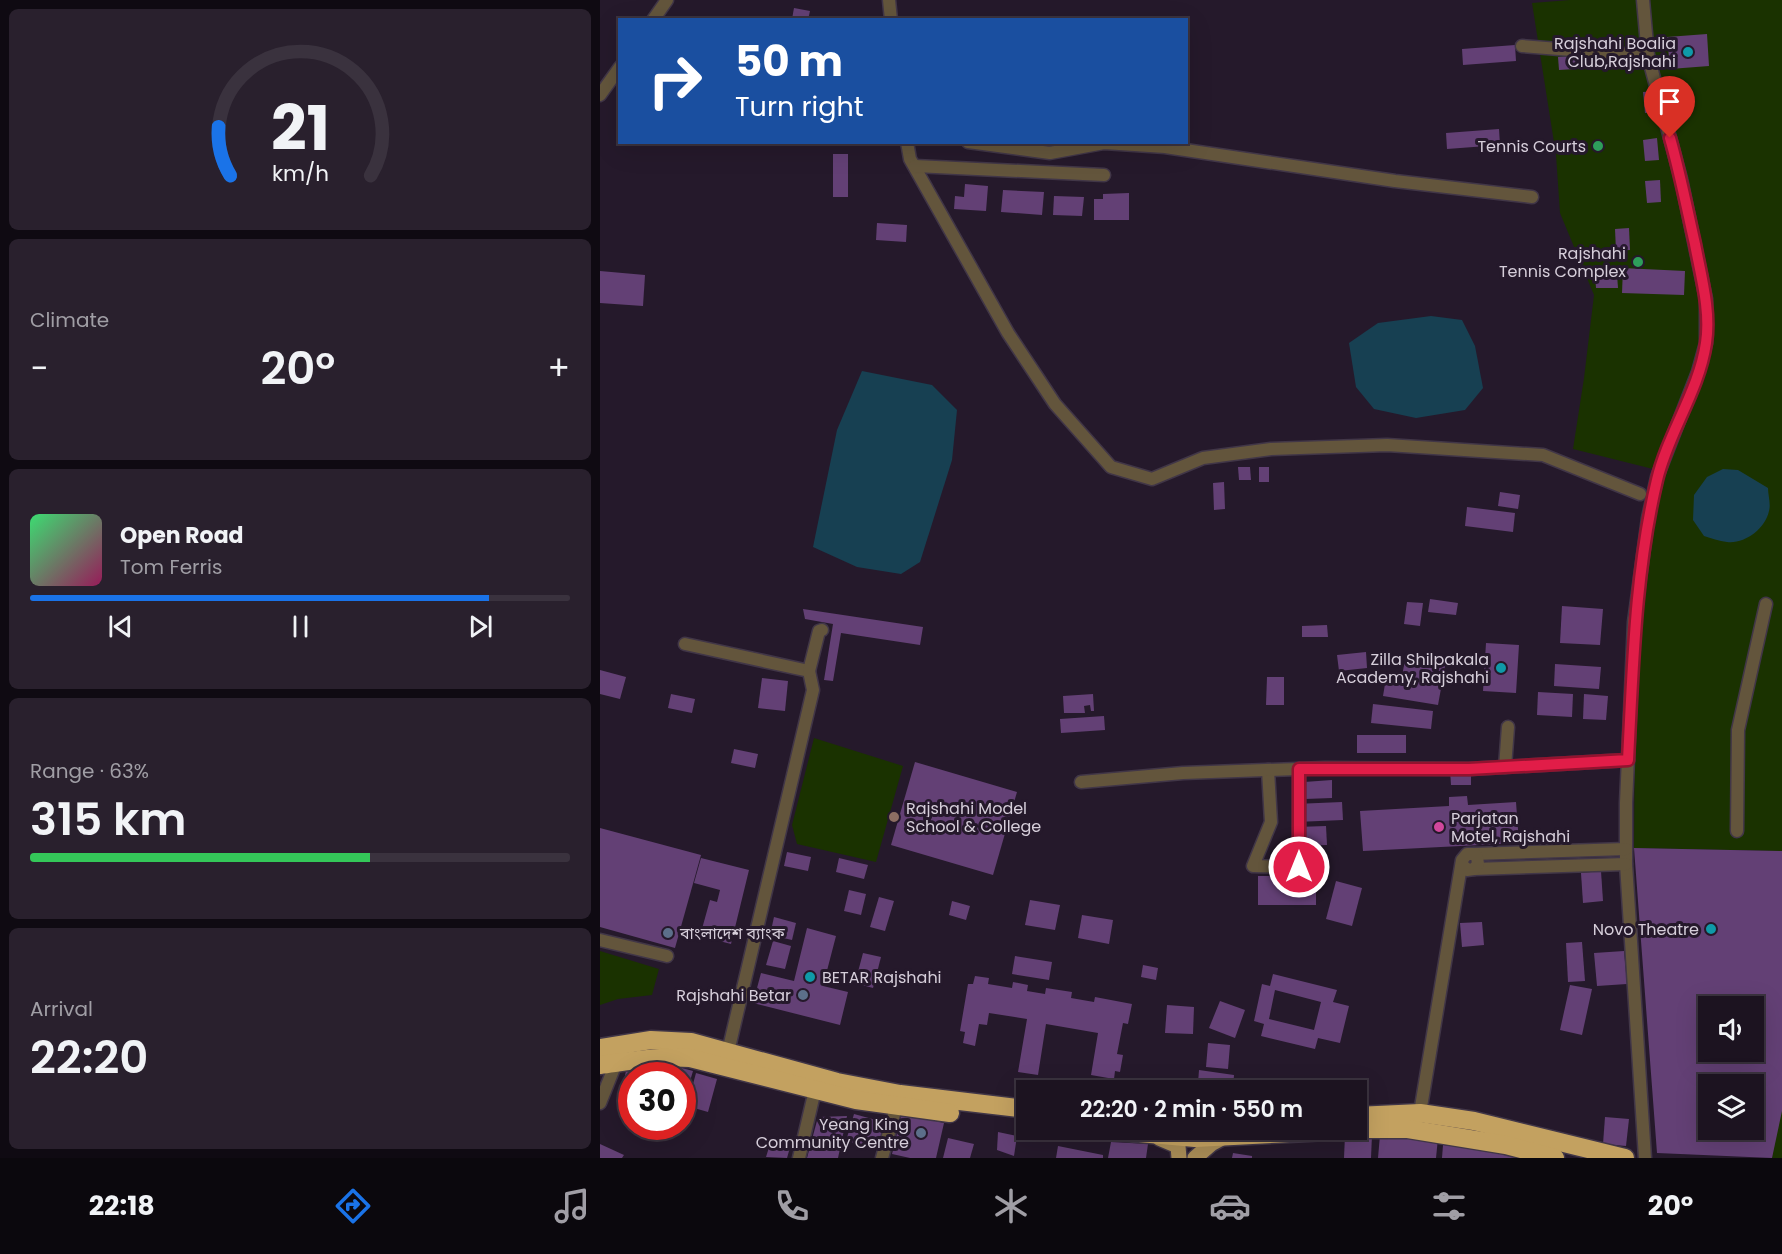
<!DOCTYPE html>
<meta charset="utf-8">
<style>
body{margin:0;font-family:Poppins,"Noto Sans Bengali",sans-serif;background:#29202d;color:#f1f3f6;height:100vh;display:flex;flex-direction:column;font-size:22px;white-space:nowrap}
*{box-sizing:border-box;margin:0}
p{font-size:20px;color:#a09ea5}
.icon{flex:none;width:33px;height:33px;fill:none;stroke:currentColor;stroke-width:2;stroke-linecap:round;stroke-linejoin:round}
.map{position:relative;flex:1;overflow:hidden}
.sheet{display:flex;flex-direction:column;gap:9px;padding:9px;background:#0f0a12;width:600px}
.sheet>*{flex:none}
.hud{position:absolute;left:18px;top:18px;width:570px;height:126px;border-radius:0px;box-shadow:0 6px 24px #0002,0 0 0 2px #3a323e;background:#1a4fa0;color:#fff;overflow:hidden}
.buttons{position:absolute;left:1098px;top:996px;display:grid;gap:12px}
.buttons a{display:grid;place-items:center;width:66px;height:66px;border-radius:0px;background:#1c1320;box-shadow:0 6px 24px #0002,0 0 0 2px #3a323e;font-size:30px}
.speed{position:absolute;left:18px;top:1062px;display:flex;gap:12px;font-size:30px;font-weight:700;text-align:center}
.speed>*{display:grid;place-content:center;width:78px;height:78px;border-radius:50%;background:#1c1320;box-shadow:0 6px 24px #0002,0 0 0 2px #3a323e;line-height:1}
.speed .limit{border:9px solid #d22;background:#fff;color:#111}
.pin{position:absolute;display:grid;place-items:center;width:51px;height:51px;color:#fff;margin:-62px -26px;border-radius:50% 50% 50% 0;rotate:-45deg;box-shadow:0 0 6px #0007}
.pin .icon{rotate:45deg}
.me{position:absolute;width:66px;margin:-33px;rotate:0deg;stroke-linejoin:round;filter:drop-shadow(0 0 4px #0008)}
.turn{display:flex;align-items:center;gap:21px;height:126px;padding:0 18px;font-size:27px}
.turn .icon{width:78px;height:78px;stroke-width:2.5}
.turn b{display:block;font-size:42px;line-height:51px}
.big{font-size:45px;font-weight:600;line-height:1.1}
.sheet .tile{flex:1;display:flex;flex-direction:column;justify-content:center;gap:9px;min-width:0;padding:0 21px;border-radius:9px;background:#29202d}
.sheet .dial{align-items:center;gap:0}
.dial svg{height:156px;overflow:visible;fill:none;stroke:#3a323e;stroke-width:7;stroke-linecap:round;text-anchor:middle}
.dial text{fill:#f1f3f6;stroke:none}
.song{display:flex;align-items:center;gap:18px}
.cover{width:72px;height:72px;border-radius:9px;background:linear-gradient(135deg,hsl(140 70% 55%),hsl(330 70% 35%))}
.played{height:6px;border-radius:3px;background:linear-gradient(90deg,#1a73e8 85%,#3a323e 85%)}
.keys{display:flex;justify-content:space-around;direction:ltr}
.heat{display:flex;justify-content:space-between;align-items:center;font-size:33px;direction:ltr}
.charge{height:9px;border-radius:4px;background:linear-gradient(90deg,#34c759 63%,#3a323e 0)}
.trip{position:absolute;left:416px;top:1080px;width:351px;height:60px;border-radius:0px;background:#1c1320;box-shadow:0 6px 24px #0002,0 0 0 2px #3a323e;font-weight:600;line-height:60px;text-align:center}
.dock{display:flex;height:96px;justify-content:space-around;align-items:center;background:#0b080d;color:#a09ea5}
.dock .icon{width:42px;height:42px}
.dock .active{color:#1a73e8}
.dock b{font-size:27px;color:#f1f3f6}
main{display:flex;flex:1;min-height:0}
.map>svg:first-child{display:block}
</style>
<main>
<section class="sheet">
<div class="tile dial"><svg viewBox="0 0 100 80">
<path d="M14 69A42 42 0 1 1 86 69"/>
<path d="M14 69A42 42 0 0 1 8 44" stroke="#1a73e8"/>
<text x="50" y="56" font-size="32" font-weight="700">21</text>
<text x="50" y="72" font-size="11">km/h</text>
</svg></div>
<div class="tile"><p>Climate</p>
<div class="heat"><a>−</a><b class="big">20°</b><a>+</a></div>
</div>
<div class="tile">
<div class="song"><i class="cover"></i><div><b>Open Road</b><p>Tom Ferris</p></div></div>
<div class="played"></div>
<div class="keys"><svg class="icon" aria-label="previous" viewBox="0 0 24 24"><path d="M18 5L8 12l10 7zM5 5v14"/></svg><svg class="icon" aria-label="pause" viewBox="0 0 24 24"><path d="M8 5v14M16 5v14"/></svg><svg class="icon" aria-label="next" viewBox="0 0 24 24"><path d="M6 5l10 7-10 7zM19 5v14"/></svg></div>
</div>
<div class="tile"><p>Range · 63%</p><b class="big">315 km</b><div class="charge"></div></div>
<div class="tile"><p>Arrival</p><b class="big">22:20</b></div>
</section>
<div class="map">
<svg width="1182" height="1158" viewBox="0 0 1182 1158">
<rect width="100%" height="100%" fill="#25192b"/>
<g fill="#1a3200">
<path d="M970,0H1039L1063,120L1103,298L1104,341L1057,470L973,449L984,378L994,295L960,213L956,155L932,3Z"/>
<path d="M1047,0H1182V851L1034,848L1035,731L1046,563L1054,504L1111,344L1052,54Z"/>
<path d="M214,738L303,766L276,862L197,844L192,825Z"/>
<path d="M0,951L59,969L52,995L18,999L0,1005Z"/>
<path d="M1182,1111V1158H1172L1181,1112Z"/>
</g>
<g fill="#174052">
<path d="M831,316L862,320L875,346L883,388L865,410L816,418L774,409L756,387L749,343L778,323Z"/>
<path d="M262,371L332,385L357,410L352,460L320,562L301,574L257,567L213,547L237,430Z"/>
<path d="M1123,469L1138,470L1168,488C1168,495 1171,504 1169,511C1165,529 1145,544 1127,542C1119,541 1111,538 1104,536L1093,520L1094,495L1107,477Z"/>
</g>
<g fill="#634075" fill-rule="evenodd">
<path d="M194,8L210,11L208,20L192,19Z"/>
<path d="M1107,34L1109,66L1070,69L1067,37Z"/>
<path d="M915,45L916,61L863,65L862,49Z"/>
<path d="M1009,54V67L959,70L958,57Z"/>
<path d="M1057,91L1059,112L1045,113L1043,92Z"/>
<path d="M899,129L900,145L847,149L846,133Z"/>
<path d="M1057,138L1059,160L1045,161L1043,140Z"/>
<rect x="233" y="154" width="15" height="43"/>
<path d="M1060,180L1061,202L1047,203L1045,181Z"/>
<path d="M365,184L388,186L386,211L354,209L355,196L364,197Z"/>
<path d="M403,190L444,192L442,215L401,212Z"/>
<path d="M529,193V220H494V199H503V194Z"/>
<path d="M454,196L484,197L482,216L453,215Z"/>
<path d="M277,223L307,225L306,242L276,240Z"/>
<path d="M1029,228L1030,250L1016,251L1015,229Z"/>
<path d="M1023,268L1085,271L1084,295L1022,293Z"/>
<path d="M0,271L45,275L43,306L0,303Z"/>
<path d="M995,274H1017L1018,288H996Z"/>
<path d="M638,467H650L651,480H639Z"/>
<rect x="659" y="467" width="10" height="15"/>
<path d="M624,482L625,509L614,510L613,483Z"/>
<path d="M900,492L920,495L918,509L898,506Z"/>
<path d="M867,507L915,513L913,532L865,526Z"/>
<path d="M830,599L858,603L856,615L828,612Z"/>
<path d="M807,602L823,603L820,626L804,624Z"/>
<path d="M962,606L1003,609L1000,645L960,643Z"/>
<path d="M203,609L323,627L320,645L241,633L233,681L224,680L233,624L205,619Z"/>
<path d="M727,625L728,637H702V626Z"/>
<path d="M886,643L919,645L916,693L883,691Z"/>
<path d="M766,652L767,668L739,671L737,655Z"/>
<path d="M806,655L846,661L838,705L783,696L786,678L801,681Z"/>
<path d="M955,664L1001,667L999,689L954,686Z"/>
<path d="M0,670L26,677L20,699L0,694Z"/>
<path d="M667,677H684V705H666Z"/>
<path d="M162,678L188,681L185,711L158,708Z"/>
<path d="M938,692L973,694L972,717L937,715Z"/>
<path d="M71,694L95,699L92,713L68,708Z"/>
<path d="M493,694L494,711H491L490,705L484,706L485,713H464L463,696Z"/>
<path d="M984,694L1008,696L1006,720L983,719Z"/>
<path d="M773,704L833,711L831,729L771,723Z"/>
<path d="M504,716L505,730L461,733L460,719Z"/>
<rect x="757" y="735" width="49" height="18"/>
<path d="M134,749L158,754L155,768L131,763Z"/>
<path d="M315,762L417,792L393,875L291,845Z"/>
<path d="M871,769V785H851L850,770Z"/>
<path d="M732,780V798L705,799L704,782Z"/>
<path d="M867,796L868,805L916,802L919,843L763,851L760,811L849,806V797Z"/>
<path d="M742,802L743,820L696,822L695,804Z"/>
<path d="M726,826L727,845L698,846L697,827Z"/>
<path d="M0,828L101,855L75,948L0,927Z"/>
<path d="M1034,848L1182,851V1111L1172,1158L1057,1153ZM1108,1006H1154V1052H1108ZM1108,1084H1154V1130H1108Z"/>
<path d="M187,852L211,857L208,871L184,866Z"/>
<path d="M101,858L149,870L131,944L100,936L110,900L117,902L120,890L94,883Z"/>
<path d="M239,858L268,865L264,879L236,872Z"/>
<path d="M1001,871L1003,901L983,903L981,873Z"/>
<rect x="658" y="876" width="58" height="29"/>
<path d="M736,881L762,888L752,926L726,919Z"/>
<path d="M249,890L266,894L261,915L244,911Z"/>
<path d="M279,897L294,901L285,931L270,927Z"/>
<path d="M430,900L460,905L455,930L425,925Z"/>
<path d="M352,901L370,906L366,920L349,915Z"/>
<path d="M482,915L513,920L509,944L478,938Z"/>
<path d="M174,917L196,923L192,940L170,935Z"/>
<path d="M882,922L884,945L862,947L860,923Z"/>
<path d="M207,928L236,936L223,986L248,992L240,1025L153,1003L161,973L194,981Z"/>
<path d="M173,941L191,946L185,969L166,965Z"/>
<path d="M982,942L985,981L968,982L966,943Z"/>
<path d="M1024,951L1027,984L997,986L994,953Z"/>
<path d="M263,953L281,957L273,988L255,983Z"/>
<path d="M415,956L452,962L449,980L412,974Z"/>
<path d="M543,965L558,968L556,980L541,977Z"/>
<path d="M673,974L737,990L733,1002L749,1006L740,1043L718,1038L715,1049L661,1036L664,1024L654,1021L662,984L670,986ZM675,990L721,1002L714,1030L669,1019Z"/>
<path d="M375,976L389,978L388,984L412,988L413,982L428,985L427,991L445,994L446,988L472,992L471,998L494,1002L495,997L532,1004L528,1024L523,1023L517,1054L523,1055L520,1072L515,1071L514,1079L491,1075L498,1033L446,1024L438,1075L418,1072L427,1019L389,1013L387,1025L379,1024L375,1046L363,1043L365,1032L360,1031L368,984H373Z"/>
<path d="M970,985L992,989L982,1035L960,1030Z"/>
<path d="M620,1001L645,1010L635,1038L609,1028Z"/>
<path d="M567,1005L594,1007L593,1034L565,1033Z"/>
<path d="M608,1043L630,1045L628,1069L606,1067Z"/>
<path d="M71,1065L93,1071L83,1105L82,1076H68Z"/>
<path d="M599,1070L634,1075L633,1088L598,1083Z"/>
<path d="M26,1071L40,1074L32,1076V1099L20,1097Z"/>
<path d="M96,1073L117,1079L108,1112L87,1106Z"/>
<path d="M302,1113L344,1123L336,1158H310L292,1154Z"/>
<path d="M254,1114L287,1123L279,1150L246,1141Z"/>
<path d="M247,1116L238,1158H207L218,1117Z"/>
<path d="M1005,1117L1029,1119L1026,1146L1003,1144Z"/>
<path d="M398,1132L417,1136L414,1156L397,1150Z"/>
<path d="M745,1135H772L771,1158H744Z"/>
<path d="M780,1135L838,1138L836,1158H778Z"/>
<path d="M172,1138L191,1144L187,1158L166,1157Z"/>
<path d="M348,1138L374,1144L370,1158H343Z"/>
<path d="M511,1142L548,1144L546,1158H508Z"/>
<path d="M0,1144L24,1155L22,1158H0Z"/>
<path d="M843,1145L915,1153V1158H842Z"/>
<path d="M458,1146L503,1155V1158H456Z"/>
<path d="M633,1153L652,1156V1158H632Z"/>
</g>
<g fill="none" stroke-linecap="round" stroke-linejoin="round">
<g stroke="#413647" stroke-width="15">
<g id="minor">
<path d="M289,0L291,20"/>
<path d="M1043,0L1048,56L1081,179L1106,299V343L1098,372L1057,477L1048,518L1034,622L1026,803V864L1045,1158"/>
<path d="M53,20L67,0"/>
<path d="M922,46L1048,56"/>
<path d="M0,95L20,67"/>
<path d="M307,142L310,159L408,333L455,404L511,467L552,479L603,458L671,449L787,445L943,455L1040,494"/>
<path d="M368,142L450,153L504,143L565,147L795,181L932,197"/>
<path d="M315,166L504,175"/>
<path d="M85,644L209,671L213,690L128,1052"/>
<path d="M209,671L219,631L222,630"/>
<path d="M905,767L908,727"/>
<path d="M668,770L671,822L653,866L699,867V769"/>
<path d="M481,782L583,773L725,768L869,769L1028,760"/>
<path d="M1137,831L1138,730L1166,604"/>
<path d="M874,854L1026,849"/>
<path d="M874,869L1026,864"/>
<path d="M0,940L67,956"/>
<path d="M0,1103L16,1063"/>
<path d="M820,1113L862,860L867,854H874L877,857L878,864L874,869L867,870L862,864V860"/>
<path d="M199,1158L215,1090"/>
<path d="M282,1158L296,1107"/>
</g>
</g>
<g stroke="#413647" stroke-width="18">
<g id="major">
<path d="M559,1138L578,1146L579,1158"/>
<path d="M595,1158L611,1144L624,1137"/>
</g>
</g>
<g stroke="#413647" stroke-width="21">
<g id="highway">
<path d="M0,1048L51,1040L91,1042L237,1082L300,1094L426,1109"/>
<path d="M0,1065C31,1061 59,1056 90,1058L256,1100L350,1113"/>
<path d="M756,1116L820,1113L874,1121L1025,1158"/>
<path d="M506,1130L595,1138L766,1129H808L906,1145L955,1158"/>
</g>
</g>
<use href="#minor" stroke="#63553c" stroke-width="12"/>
<use href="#major" stroke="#a88c56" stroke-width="15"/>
<use href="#highway" stroke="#c3a160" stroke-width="18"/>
</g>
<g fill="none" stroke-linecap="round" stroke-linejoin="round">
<g stroke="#92132f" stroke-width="15">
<path id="route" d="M699,867V769H869L1028,760C1033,666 1035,572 1057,480C1068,433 1099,391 1106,343C1111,311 1101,276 1095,244C1087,209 1080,173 1070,138"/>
</g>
<use href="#route" stroke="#e11d48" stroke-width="10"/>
</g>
<g fill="#0f9aa8" stroke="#25192b" stroke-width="2">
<circle cx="1088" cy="52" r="6"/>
<circle cx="901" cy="668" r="6"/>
<circle cx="1111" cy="929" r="6"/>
<circle cx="210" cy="977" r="6"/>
</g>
<g fill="#2e9e5b" stroke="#25192b" stroke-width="2">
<circle cx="998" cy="146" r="6"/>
<circle cx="1038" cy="262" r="6"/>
</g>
<circle fill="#8d6e63" stroke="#25192b" stroke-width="2" cx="294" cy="817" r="6"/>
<circle fill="#d1479c" stroke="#25192b" stroke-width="2" cx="839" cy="827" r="6"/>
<g fill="#5c6f8a" stroke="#25192b" stroke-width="2">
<circle cx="68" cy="933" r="6"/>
<circle cx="203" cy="995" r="6"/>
<circle cx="321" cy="1133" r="6"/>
</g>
<g text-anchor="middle" stroke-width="6" stroke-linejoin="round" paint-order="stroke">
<g font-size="16" fill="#d6ceda" stroke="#25192b" text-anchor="end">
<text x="1076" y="49">Rajshahi Boalia<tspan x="1076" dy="18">Club,Rajshahi</tspan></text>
<text x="986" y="152">Tennis Courts</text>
<text x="1026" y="259">Rajshahi<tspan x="1026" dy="18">Tennis Complex</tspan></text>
<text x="889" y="665">Zilla Shilpakala<tspan x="889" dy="18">Academy, Rajshahi</tspan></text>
<text x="306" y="814" text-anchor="start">Rajshahi Model<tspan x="306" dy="18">School &amp; College</tspan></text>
<text x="851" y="824" text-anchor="start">Parjatan<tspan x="851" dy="18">Motel, Rajshahi</tspan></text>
<text x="1099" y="935">Novo Theatre</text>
<text x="80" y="939" text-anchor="start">বাংলাদেশ ব্যাংক</text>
<text x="222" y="983" text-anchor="start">BETAR Rajshahi</text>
<text x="191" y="1001">Rajshahi Betar</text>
<text x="309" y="1130">Yeang King<tspan x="309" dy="18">Community Centre</tspan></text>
</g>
</g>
</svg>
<div class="buttons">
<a><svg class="icon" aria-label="sound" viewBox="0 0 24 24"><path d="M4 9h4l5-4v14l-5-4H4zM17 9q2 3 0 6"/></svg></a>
<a><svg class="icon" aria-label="layers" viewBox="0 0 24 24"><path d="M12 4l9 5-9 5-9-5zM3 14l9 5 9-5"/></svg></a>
</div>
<div class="speed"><div class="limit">30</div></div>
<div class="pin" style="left:1070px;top:138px;background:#d93025"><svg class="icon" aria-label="arrive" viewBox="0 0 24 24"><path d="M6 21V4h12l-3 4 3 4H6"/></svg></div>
<svg class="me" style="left:699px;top:867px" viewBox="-20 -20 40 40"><circle r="17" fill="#e11d48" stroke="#fff" stroke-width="3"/><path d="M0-11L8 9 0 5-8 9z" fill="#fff"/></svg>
<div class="trip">22:20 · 2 min · 550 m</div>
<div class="hud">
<div class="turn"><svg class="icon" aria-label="right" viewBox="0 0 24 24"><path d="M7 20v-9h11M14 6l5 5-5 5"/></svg><div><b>50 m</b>Turn right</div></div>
</div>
</div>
</main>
<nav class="dock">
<b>22:18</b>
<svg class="icon active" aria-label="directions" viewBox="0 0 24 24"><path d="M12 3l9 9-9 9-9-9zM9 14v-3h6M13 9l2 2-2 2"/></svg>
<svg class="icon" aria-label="music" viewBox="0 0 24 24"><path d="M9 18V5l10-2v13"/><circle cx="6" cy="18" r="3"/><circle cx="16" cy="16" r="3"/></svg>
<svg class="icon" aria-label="phone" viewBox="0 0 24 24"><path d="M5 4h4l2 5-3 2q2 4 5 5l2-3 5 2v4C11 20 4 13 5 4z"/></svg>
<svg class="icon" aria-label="climate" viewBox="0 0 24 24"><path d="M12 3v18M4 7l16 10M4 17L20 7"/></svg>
<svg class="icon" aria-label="car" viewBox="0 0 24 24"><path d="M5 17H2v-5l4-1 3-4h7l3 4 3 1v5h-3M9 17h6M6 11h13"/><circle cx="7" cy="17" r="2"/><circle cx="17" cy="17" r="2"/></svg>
<svg class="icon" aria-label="filters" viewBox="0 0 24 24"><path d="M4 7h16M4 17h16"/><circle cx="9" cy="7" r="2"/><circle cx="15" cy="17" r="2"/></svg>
<b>20°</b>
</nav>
